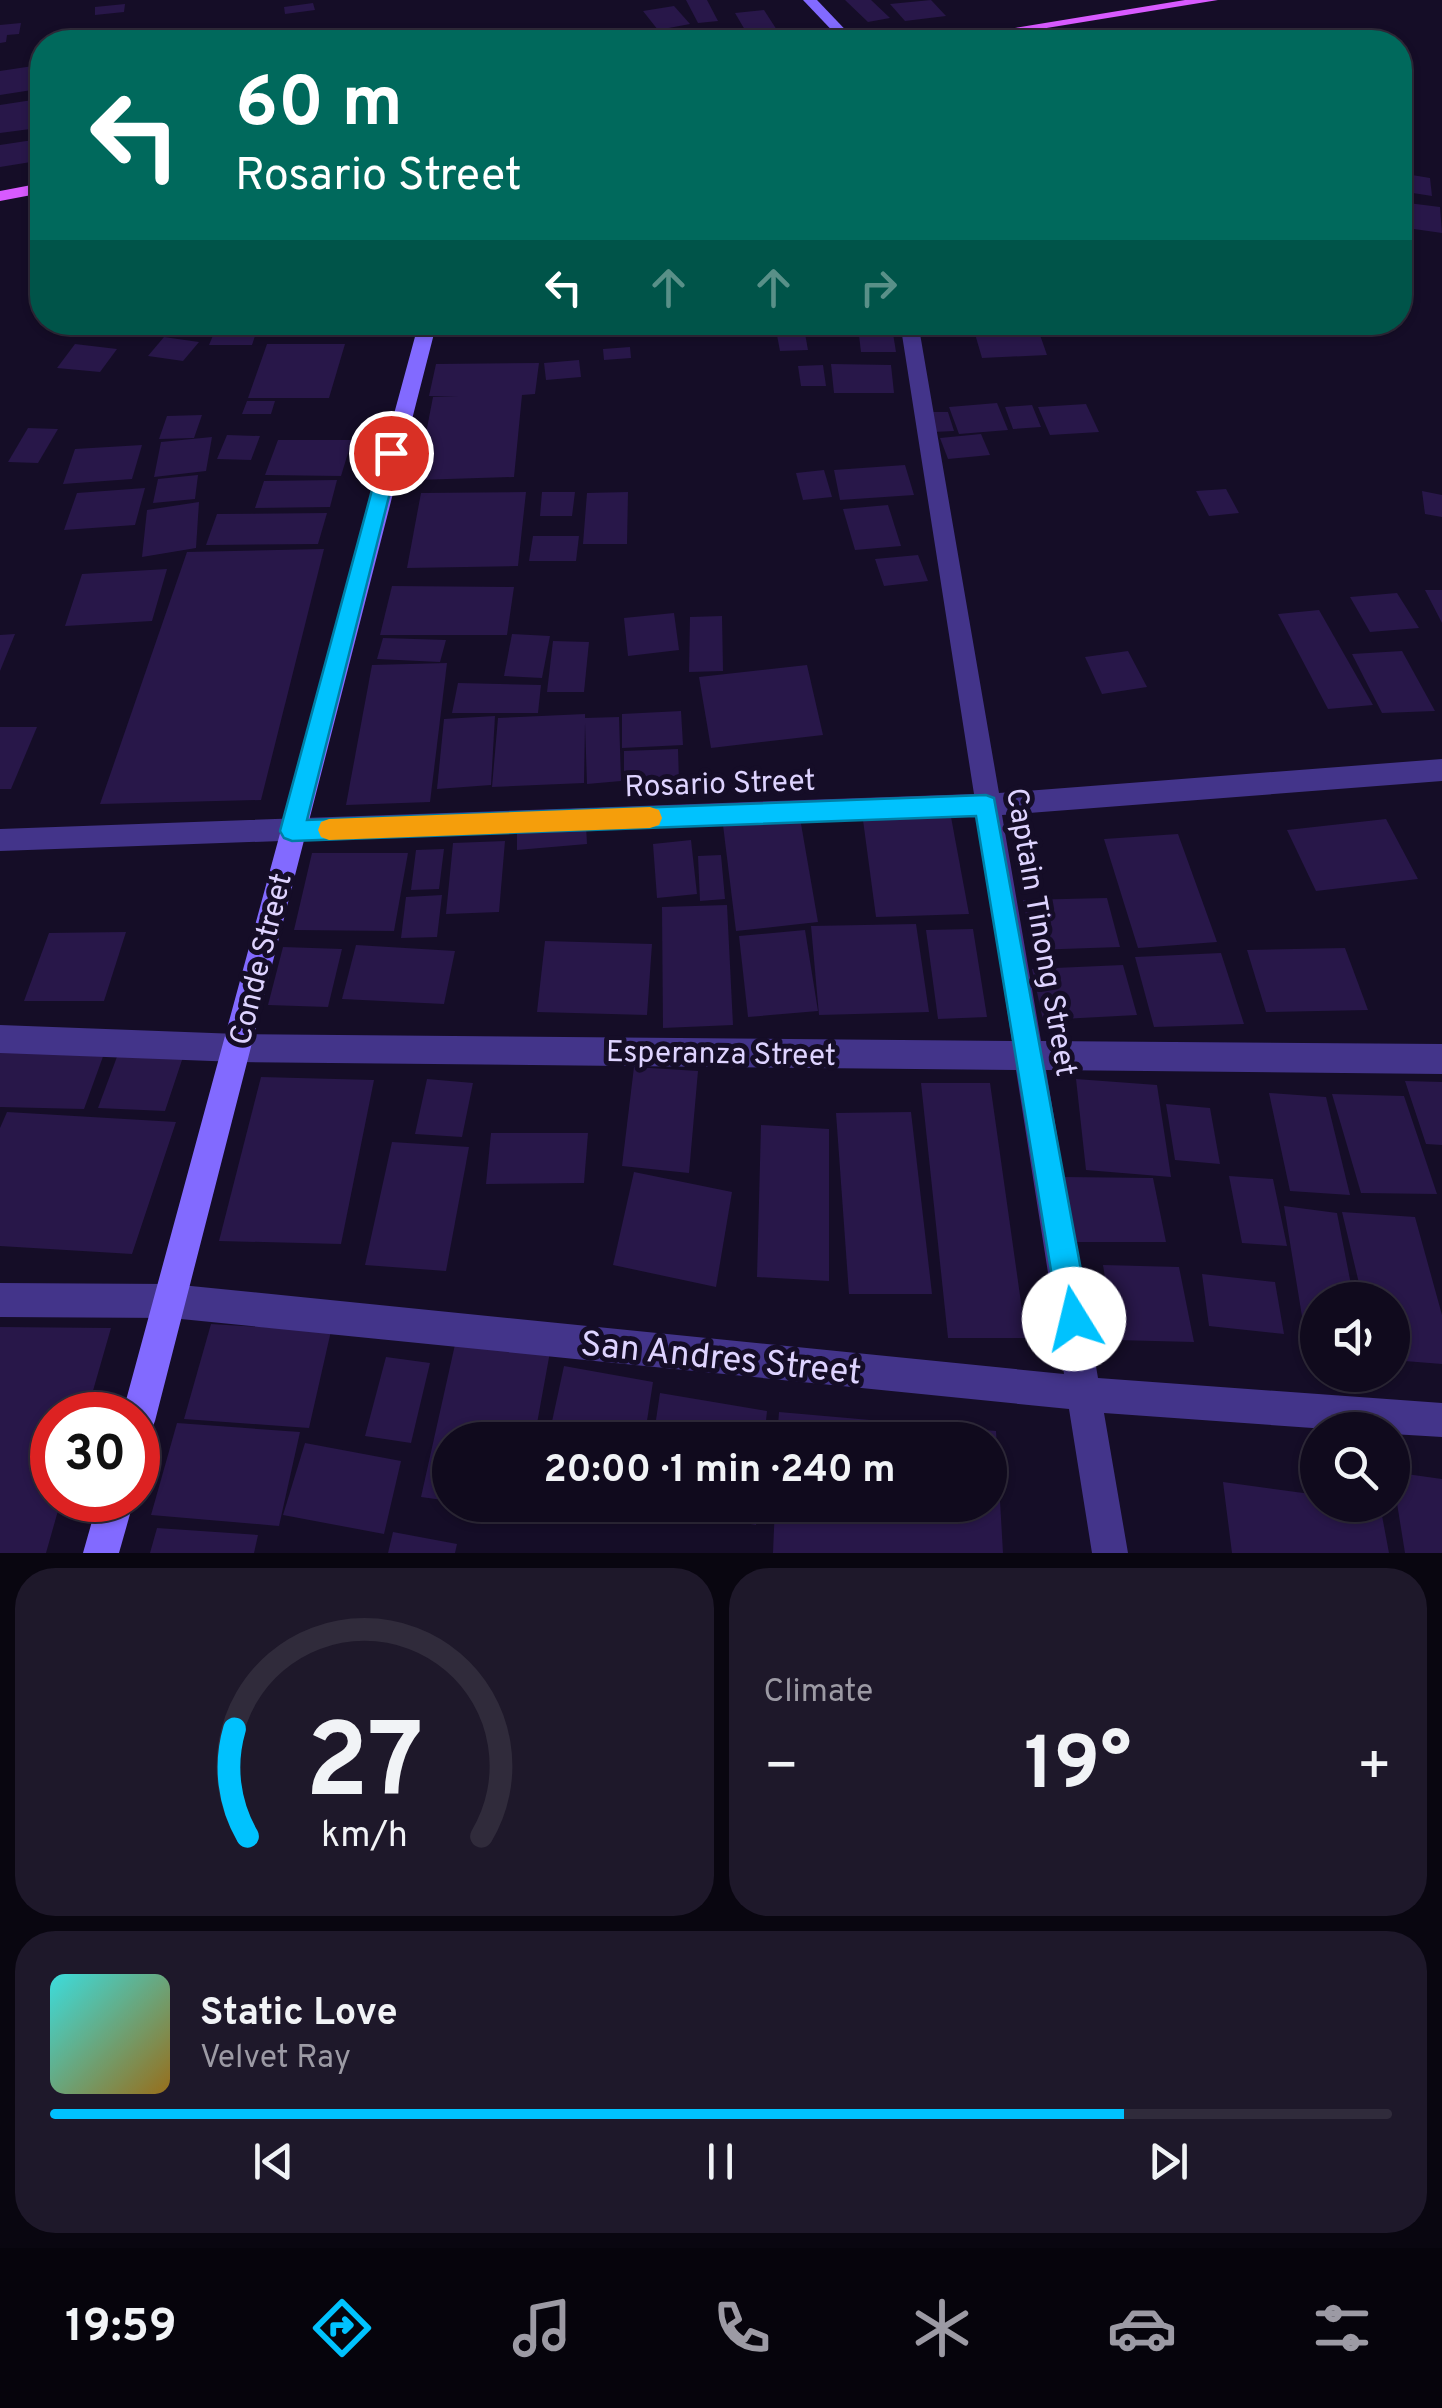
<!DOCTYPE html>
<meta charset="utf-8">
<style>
body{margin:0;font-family:Overpass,sans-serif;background:#1e182a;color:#f1f3f6;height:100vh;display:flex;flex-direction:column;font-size:38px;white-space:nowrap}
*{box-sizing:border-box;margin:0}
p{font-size:32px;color:#9c9aa4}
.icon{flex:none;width:55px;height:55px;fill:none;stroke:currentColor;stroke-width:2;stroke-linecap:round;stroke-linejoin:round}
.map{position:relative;height:1553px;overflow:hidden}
.side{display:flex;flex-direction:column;gap:15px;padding:15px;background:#090610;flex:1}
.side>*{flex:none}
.hud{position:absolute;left:30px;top:30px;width:1382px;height:305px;border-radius:40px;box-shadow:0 2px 8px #0004,0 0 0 2px #302b3b;background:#00695c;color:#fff;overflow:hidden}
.controls{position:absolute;left:1300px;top:1282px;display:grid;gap:20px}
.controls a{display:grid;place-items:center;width:110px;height:110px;border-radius:50%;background:#100a1d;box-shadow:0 2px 8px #0004,0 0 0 2px #302b3b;font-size:50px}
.speed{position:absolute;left:30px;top:1392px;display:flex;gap:20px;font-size:50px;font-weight:700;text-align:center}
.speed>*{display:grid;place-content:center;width:130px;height:130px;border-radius:50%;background:#100a1d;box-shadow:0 2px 8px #0004,0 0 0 2px #302b3b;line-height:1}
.speed .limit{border:15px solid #d22;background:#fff;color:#111}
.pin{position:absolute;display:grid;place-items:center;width:85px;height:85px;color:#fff;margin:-42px;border:5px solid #fff;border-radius:50%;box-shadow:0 2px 10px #0007}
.me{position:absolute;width:110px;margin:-55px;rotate:351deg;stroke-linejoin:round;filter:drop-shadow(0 0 8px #0008)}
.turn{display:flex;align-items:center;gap:35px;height:210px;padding:0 40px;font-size:45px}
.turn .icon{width:130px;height:130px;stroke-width:2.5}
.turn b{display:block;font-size:70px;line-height:85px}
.lanes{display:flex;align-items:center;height:95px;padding:0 40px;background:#0003;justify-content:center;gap:50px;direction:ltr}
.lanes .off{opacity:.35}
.big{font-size:75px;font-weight:700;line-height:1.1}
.side .tile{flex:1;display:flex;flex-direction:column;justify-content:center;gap:15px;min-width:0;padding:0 35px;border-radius:40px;background:#1e182a}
.side .dial{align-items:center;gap:0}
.dial svg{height:260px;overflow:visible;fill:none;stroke:#302b3b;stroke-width:7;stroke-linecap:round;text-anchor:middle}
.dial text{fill:#f1f3f6;stroke:none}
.song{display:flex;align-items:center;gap:30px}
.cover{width:120px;height:120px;border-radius:15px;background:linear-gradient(135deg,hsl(180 70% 55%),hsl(40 70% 35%))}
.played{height:10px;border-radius:5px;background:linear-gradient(90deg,#00c2fe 80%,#302b3b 80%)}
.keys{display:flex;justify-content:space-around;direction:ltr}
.heat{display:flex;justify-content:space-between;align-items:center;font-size:55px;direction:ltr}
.side .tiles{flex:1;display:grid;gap:15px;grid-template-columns:1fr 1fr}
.tile:last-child{grid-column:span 2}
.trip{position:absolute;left:432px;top:1422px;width:575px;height:100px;border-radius:50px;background:#100a1d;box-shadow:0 2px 8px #0004,0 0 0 2px #302b3b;font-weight:700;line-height:100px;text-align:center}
.tab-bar{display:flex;height:160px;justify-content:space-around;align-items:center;background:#06040c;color:#9c9aa4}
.tab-bar .icon{width:70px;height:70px}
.tab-bar .current{color:#00c2fe}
.tab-bar b{font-size:45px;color:#f1f3f6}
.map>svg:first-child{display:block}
</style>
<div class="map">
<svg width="1442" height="1553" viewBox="0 0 1442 1553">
<rect width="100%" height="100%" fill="#150d27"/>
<g fill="#281749">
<path d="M686,0H707L718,21L698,23Z"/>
<path d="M845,0H871L890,18L868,22Z"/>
<path d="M931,0L946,16L905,21L890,4Z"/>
<path d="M313,3L315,10L285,14L284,7Z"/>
<path d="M125,4L124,12L95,15V7Z"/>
<path d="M674,6L690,24L658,30L643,11Z"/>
<path d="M764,10L784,41L752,42L735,13Z"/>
<path d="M21,23L19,34L7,35L6,42L0,43V25Z"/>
<path d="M662,31L674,42H635L631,38Z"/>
<path d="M33,66L32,90L0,95V71Z"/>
<path d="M39,99L38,128L0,133V105Z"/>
<path d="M33,140L31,162L0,167V145Z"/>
<path d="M1400,173L1430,178L1432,196L1400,191Z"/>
<path d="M1400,202L1440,207L1442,233L1400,227Z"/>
<path d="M144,322H207L199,336L137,334Z"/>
<path d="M317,322H385L382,335H313Z"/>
<path d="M947,322H1007V326L949,328Z"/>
<path d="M858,327H892L896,352H861Z"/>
<path d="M804,328L808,350L780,351L776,330Z"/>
<path d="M1039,332L1047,355L982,358L975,334Z"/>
<path d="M214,333H256L252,345H209Z"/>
<path d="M164,337L199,342L183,361L148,356Z"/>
<path d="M75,344L117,349L100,372L57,368Z"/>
<path d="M267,344H345L329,398H248Z"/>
<path d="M630,347L631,358L604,360L603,349Z"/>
<path d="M579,360L581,377L546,380L544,363Z"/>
<path d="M539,363L535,394L522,395L514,477L417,480L433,397H458L429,396L436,364Z"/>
<path d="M831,364L891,365L894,393H834Z"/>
<path d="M823,365L826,386H801L798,366Z"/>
<path d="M247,401H275L271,414H242Z"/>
<path d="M997,403L1008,430L959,434L949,407Z"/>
<path d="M1086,404L1099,432L1050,435L1038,407Z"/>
<path d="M1032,405L1041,427L1013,429L1005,407Z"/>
<path d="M928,412H948L954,431L933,432Z"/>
<path d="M202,415L194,438L159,439L167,416Z"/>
<path d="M28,428L58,429L38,463L8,462Z"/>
<path d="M981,434L990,455L948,459L940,438Z"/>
<path d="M227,435L260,436L251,460L217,459Z"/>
<path d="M212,437L206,471L154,477L161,442Z"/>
<path d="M278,440H352L341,476L265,475Z"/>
<path d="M142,445L132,479L63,484L75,449Z"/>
<path d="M905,465L914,495L840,500L834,470Z"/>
<path d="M824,470L832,497L803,500L796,473Z"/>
<path d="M198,475L195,499L153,503L158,479Z"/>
<path d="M337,480L330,507L255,508L264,481Z"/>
<path d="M145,488L135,525L64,530L77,493Z"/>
<path d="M1226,489L1239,513L1209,516L1196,491Z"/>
<path d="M1422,491L1442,495V517L1425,514Z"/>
<path d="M526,492L518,566L407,568L421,493Z"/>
<path d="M542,492H575L572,516H540Z"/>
<path d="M628,492L627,544H583L587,493Z"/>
<path d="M199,502L196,548L142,557L147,510Z"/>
<path d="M888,505L901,546L855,550L843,509Z"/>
<path d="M327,513L318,544L206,545L217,514Z"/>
<path d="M533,536H579L576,561H529Z"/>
<path d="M324,549L261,800L100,804L187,552Z"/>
<path d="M918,555L928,581L884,586L875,559Z"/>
<path d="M167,569L152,621L65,626L82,574Z"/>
<path d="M392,586L514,587L507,635H380Z"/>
<path d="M1425,590H1442V623Z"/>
<path d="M1397,593L1419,628L1370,632L1350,597Z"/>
<path d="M1319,610L1373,705L1328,709L1278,614Z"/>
<path d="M674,613L679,650L628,656L624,618Z"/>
<path d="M722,616L723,671L689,672L690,617Z"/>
<path d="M15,634L0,671V635Z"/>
<path d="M512,634L550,636L542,678L504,676Z"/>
<path d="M383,638L446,640L440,662L377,659Z"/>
<path d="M553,641L589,642L584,692H547Z"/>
<path d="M1128,651L1147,687L1102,694L1085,657Z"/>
<path d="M1402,651L1435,711L1382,713L1352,654Z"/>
<path d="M447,663L430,802L346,805L372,665Z"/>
<path d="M807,665L823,735L711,748L699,677Z"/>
<path d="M458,683L541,685L538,713H452Z"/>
<path d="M681,711L683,745L622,748V714Z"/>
<path d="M585,714V718L619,717L621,781L587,784L585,723L584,783L492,787L498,718Z"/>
<path d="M495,716L491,785L437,789L444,719Z"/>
<path d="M0,727H37L11,789H0Z"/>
<path d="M678,749L679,782L624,784V751Z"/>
<path d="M951,817L969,914L876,917L863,820Z"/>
<path d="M800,818L818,922L736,931L723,825Z"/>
<path d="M1386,819L1418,879L1316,891L1287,830Z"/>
<path d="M586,825L587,844L517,850V832Z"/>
<path d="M1178,834L1217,942L1138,948L1104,839Z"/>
<path d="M691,840L697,894L657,898L653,844Z"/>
<path d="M505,841L499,912L446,914L453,843Z"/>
<path d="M444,849L439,889L411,890L416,850Z"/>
<path d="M312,853H408L394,931L294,930Z"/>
<path d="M721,855L725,899L700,901L698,856Z"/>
<path d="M442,895L437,937L401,938L406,897Z"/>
<path d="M1107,898L1120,947L1033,950L1023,900Z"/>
<path d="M727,905L733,1025L663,1028L662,907Z"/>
<path d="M916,924L929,1012L819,1015L811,926Z"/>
<path d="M973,929L987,1017L938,1019L926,930Z"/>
<path d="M805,930L818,1011L748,1017L739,936Z"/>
<path d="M126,932L104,1001H24L49,933Z"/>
<path d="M545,941L652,944L647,1015L537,1012Z"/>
<path d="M356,945L455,951L444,1004L342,999Z"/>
<path d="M283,947L342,949L328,1007L268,1005Z"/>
<path d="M1345,948L1368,1010L1266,1012L1247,950Z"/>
<path d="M1221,953L1244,1024L1154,1027L1135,957Z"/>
<path d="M1123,965L1137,1015L1043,1020L1032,969Z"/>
<path d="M0,1048L105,1051L84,1109L0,1107Z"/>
<path d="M118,1054L183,1057L165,1111L98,1108Z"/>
<path d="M634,1067L698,1071L689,1173L622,1166Z"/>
<path d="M261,1077L374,1080L341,1244L219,1241Z"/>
<path d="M427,1079L473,1083L462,1137L415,1134Z"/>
<path d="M1076,1079L1157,1085L1171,1177L1086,1170Z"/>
<path d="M1405,1081L1442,1082V1145L1426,1144Z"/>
<path d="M921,1083H990L1026,1338H948Z"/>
<path d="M1269,1093L1326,1097L1350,1195L1290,1191Z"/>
<path d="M1332,1094L1404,1096L1437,1194L1361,1193Z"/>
<path d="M1166,1104L1210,1108L1220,1164L1175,1160Z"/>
<path d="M7,1112L176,1122L132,1254L0,1246V1128Z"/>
<path d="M911,1112L932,1294H849L836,1113Z"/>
<path d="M761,1125L829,1129V1281L757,1277Z"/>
<path d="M491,1133H588L584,1183L486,1184Z"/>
<path d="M392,1142L469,1147L446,1271L365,1265Z"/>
<path d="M634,1172L732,1192L716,1287L613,1265Z"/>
<path d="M1229,1176L1273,1179L1287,1246L1242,1243Z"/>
<path d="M1063,1177L1153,1178L1166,1242H1074Z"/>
<path d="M1284,1206L1337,1213L1354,1300H1318V1354L1308,1353Z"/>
<path d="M1342,1212L1415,1217L1442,1315V1364L1392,1360V1300H1363Z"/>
<path d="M1103,1265L1179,1267L1194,1342L1115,1340Z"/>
<path d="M1202,1274L1275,1282L1284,1334L1209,1326Z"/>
<path d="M211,1324L331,1331L309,1428L184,1419Z"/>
<path d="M0,1327L111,1328L86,1415H52V1500H61L46,1553H0Z"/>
<path d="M456,1340L550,1352L534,1440H450V1501L421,1497Z"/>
<path d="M386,1357L430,1363L411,1443L365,1436Z"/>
<path d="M564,1366L653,1382L644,1440H548Z"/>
<path d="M660,1393L767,1411L764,1440H653Z"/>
<path d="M779,1412L996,1431L1003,1553H773L775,1505H990V1440H777Z"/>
<path d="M177,1423L300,1432L279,1526L151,1515Z"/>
<path d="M305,1443L401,1461L384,1534L283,1515Z"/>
<path d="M1392,1472L1442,1479V1553H1405Z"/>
<path d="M1223,1482L1318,1495V1505H1380L1389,1553H1232Z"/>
<path d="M570,1505H633L630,1519Z"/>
<path d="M646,1505H758L756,1525Z"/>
<path d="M157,1528L258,1535L254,1553H150Z"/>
<path d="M393,1532L457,1544L455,1553H388Z"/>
</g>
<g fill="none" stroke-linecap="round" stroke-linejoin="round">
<path fill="#43348a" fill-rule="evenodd" d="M900,322H918L999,793L1442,759V781L1002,815L1041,1041L1442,1044V1074L1046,1070L1098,1378L1442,1403V1437L1392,1434V1430H1341L1104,1413L1128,1553H1092L1069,1409L171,1318L0,1317V1283L171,1284L1064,1374L1016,1070L238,1062L0,1053V1025L238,1034L1012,1041L977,816L0,851V829L974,794Z"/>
<g fill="#826aff" fill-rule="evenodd">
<path d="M803,0H817L857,42H843Z"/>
<path d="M419,322H437L155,1421L150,1433L138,1438V1415H122Z"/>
<path d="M98,1500H134L119,1553H83Z"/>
</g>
<g fill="#d85aff" fill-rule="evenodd">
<path d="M1185,0H1218L960,42H930Z"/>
<path d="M42,183V193L0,201V191Z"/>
</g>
</g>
<path fill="#00c2fe" stroke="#007ea5" stroke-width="2.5" d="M391,447L400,453L307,820L986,795L994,798L1090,1319L1085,1330L1074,1334L1064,1330L1059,1319L976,816L292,841L284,838L280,831L382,453Z"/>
<path fill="#f59e0b" d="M650,807L659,810L662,818L659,825L650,828L329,840L321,837L318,830L321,822L329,819Z"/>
<g text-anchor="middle" stroke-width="10" stroke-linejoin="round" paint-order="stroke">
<g font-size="30" fill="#ded3ff" stroke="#150d27">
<text transform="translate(720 783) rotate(-2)" y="10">Rosario Street</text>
<text transform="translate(1042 932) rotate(80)" y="10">Captain Tinong Street</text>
<text transform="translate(260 959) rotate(-76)" y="10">Conde Street</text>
<text transform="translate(721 1053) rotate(1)" y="10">Esperanza Street</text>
</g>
<g font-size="35" fill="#ded3ff" stroke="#150d27">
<text transform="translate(721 1357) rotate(6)" y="12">San Andres Street</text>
</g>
</g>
</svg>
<div class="controls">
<a><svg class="icon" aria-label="sound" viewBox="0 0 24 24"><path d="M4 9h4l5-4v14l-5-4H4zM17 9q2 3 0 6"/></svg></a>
<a><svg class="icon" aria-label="search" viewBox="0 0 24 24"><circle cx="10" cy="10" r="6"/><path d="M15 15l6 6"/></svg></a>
</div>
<div class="speed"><div class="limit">30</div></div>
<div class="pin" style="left:391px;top:453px;background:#d93025"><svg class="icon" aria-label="arrive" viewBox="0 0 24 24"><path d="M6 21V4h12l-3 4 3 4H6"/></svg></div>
<svg class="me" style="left:1074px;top:1319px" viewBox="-20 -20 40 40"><circle r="19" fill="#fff"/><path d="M0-13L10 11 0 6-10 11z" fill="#00c2fe"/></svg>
<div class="trip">20:00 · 1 min · 240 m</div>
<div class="hud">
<div class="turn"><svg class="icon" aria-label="left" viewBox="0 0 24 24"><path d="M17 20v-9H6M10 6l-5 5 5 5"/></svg><div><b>60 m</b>Rosario Street</div></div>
<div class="lanes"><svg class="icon" aria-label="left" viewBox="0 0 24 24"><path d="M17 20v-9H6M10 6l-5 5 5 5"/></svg><svg class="icon off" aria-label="ahead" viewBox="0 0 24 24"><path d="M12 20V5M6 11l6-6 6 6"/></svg><svg class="icon off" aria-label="ahead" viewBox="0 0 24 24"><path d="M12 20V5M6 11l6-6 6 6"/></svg><svg class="icon off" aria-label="right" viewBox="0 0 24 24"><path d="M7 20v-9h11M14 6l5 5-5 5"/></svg></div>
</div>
</div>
<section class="side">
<div class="tiles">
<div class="tile dial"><svg viewBox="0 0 100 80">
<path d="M14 69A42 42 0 1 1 86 69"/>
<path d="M14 69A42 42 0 0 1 10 36" stroke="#00c2fe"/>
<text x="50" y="56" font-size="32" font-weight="700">27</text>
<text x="50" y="72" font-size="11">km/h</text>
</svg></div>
<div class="tile"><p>Climate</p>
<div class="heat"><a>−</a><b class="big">19°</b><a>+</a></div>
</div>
<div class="tile">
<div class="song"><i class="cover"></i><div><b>Static Love</b><p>Velvet Ray</p></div></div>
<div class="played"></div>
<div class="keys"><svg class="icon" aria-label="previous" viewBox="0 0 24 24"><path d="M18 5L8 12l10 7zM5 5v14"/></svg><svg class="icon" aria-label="pause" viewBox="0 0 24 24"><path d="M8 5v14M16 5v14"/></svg><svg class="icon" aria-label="next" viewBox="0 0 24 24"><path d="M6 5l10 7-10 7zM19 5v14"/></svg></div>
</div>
</div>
</section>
<nav class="tab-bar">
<b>19:59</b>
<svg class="icon current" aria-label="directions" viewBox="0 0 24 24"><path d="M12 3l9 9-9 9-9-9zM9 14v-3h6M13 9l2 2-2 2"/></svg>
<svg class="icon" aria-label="music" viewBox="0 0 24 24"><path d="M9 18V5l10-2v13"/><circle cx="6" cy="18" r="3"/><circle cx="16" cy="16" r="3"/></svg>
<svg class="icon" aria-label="phone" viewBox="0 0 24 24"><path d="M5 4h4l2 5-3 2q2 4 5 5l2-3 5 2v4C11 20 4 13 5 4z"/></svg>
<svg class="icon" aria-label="climate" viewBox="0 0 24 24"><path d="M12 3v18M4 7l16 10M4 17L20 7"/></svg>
<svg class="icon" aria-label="car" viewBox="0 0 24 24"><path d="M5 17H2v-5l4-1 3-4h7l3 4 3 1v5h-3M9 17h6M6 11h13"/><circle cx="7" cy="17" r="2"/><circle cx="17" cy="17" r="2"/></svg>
<svg class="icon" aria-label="filters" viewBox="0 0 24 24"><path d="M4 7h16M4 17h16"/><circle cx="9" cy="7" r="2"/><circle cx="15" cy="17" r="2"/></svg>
</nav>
